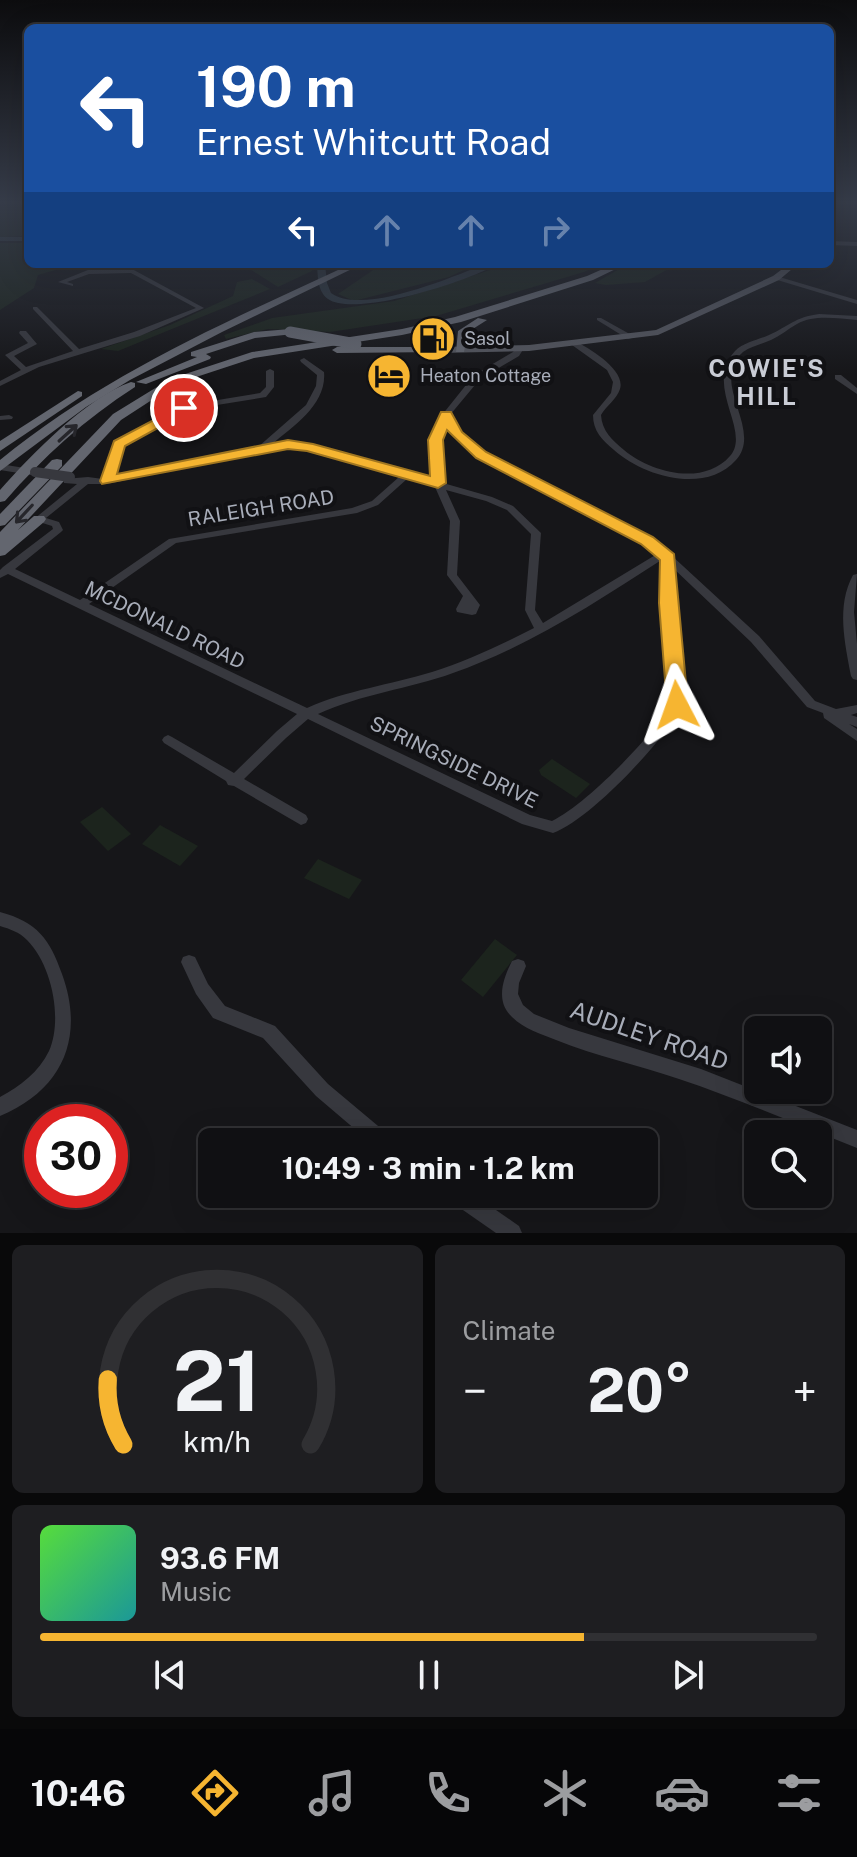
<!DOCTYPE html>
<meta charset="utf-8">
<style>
body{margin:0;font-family:"Public Sans",sans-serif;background:#1e1e21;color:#f1f3f6;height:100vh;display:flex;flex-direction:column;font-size:30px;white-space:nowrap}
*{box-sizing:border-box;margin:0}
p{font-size:26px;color:#9c9da0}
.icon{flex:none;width:44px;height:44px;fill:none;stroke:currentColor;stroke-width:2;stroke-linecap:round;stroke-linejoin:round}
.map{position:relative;height:1233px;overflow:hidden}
.details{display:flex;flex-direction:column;gap:12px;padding:12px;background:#09090a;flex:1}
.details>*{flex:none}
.guide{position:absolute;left:24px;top:24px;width:810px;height:244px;border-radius:12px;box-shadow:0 8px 32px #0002,0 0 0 2px #303033;background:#1a4fa0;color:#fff;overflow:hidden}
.fabs{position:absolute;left:744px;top:1016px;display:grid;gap:16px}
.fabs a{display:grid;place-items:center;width:88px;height:88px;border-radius:12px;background:#101013;box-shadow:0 8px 32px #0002,0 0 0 2px #303033;font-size:40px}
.speed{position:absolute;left:24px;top:1104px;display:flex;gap:16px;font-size:40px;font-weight:700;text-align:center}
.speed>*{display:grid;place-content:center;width:104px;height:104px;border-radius:50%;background:#101013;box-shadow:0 8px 32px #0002,0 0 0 2px #303033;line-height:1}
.speed .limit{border:12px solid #d22;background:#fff;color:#111}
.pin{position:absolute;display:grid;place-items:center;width:68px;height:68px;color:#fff;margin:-34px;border:4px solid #fff;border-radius:50%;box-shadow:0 2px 8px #0007}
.me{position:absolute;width:88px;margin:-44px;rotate:356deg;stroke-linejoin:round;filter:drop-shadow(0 0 6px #0008)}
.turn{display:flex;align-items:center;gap:28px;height:168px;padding:0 40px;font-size:36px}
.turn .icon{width:104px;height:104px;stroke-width:2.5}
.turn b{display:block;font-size:56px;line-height:68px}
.lanes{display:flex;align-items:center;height:76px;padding:0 40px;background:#0003;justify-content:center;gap:40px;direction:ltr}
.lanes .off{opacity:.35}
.big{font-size:60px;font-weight:700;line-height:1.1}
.details .tile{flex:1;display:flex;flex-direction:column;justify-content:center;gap:12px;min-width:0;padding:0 28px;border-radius:12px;background:#1e1e21}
.details .dial{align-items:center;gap:0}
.dial svg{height:208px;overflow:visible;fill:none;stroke:#303033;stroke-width:7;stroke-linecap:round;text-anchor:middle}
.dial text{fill:#f1f3f6;stroke:none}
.song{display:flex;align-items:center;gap:24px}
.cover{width:96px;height:96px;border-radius:12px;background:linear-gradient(135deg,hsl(110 70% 55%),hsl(180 70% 35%))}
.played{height:8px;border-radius:4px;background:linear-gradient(90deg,#f6b531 70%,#303033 70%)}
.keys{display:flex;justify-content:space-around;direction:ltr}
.heat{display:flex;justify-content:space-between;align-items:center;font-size:44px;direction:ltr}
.details .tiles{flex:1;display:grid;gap:12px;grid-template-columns:1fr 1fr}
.tile:last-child{grid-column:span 2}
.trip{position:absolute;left:198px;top:1128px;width:460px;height:80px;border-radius:12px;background:#101013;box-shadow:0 8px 32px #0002,0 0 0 2px #303033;font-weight:700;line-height:80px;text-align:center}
.menu{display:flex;height:128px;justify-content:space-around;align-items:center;background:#060608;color:#9c9da0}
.menu .icon{width:56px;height:56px}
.menu .current{color:#f6b531}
.menu b{font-size:36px;color:#f1f3f6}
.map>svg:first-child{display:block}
</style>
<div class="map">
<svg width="857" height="1233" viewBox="0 0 857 1233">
<rect width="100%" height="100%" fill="#161619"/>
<g fill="#1c241d">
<path d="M0,201H28V236L0,237V207L13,204Z"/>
<path d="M0,243H28V264H77L38,275L34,288L0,310Z"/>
<path d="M242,264H310L312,271L278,287Z"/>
<path d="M382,264H477L449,277L354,301L338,294Z"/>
<path d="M509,264H600L584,272L436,316L330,332L268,329L226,339L224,335L272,318L394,301Z"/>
<path d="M628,264H698L670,268L645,282L606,285L595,283Z"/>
<path d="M252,279L270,289L118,351L101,349L170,325L233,296L237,282Z"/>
<path d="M552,759L590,784L576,798L541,775L539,770Z"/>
<path d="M102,807L131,834L108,851L80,822Z"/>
<path d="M160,825L198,846L180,866L142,844Z"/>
<path d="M318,859L362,880L349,899L304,878Z"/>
<path d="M495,939L517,955L483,997L461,980Z"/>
</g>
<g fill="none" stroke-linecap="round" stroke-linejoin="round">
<g fill="#2c353d" fill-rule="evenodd">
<rect x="0" y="237" width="28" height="4"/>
<path d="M317,264H325L327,283L331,293C363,316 451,277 486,264H497C470,281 355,318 328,299C317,291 318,276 317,264Z"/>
</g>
<g fill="#37383e" fill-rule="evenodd">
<path d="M830,201H838L830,204Z"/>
<path d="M830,241L857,242V246L830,245Z"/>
<path d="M132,269L204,308L140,336L39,367L0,386V381L21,370L5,355L28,343L19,333L20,331H26L37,344L14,356L26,367L73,351L33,309V307H37L79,349L134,332L196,308L131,273L89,274L67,282L73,284V286L58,282L88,270Z"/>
<path d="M776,276L857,300V304L774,279L773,278Z"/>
<path d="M819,314L857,316V320C838,319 815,314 797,324C788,329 780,336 771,340C762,344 751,346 743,352C708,382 764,429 736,460C705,495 643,476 614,450C602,440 593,431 593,415L611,393L613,382L607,370L572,345L571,343L575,341C589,348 626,370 620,389C617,399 606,406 601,415C602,431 612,440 624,450C650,472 703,487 730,456C752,431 703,386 735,351C744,342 758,340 769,335C789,326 795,317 819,314Z"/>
<path d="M597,318H601L635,337L628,339L597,320Z"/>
<path d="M517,346L524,348L519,356L480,379L450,415L460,433L484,453L658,543L759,636L815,701L836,709L857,705V713L851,715L857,717V727L849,724L857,729V741L824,718L823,713L807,707L751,642L673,568L672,585L682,708C661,743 591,819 553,833L522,824L308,719L286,738L244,779L306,815L308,819L306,823L301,825L234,786L228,785L226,781L164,743L162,740L164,737L168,735L172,737L234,773L277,731L297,714L8,574L0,578V570L3,567L53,529L52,526L36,521L34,519L77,484L64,483V479L88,477L103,479L113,446L125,435L181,406L260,393L266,387V371L270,369L274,371V387L266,397L186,410L131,439L121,447L113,477L258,447L306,405L316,386L317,375L301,362L300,360L304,358L324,372C327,404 294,426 272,444L294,442L433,481L431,450L432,436L442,415L474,375L513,352ZM446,423L453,436L478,457L650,547L657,554L543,623L535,610L541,533L513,506L492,497L443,483C440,461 436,445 446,423ZM294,448L399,477L372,501L352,508L169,539L80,600L15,569L61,532L63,530L59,522L46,518L88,484H107L275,449ZM407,479L435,487L450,521L447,575L463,596L456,609L457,612L472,615L476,614L480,605L457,575L460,521L446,490L486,501L507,510L531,534L525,610L534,628C501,645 467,661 432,672C390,685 347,690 307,708L89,604L176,543L357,513L378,505ZM663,559L662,585L670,707C647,741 588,803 552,821L530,815L318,714C361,694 409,689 453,673C529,646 595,603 663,559Z"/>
<path d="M835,375H841L857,388V394L835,379Z"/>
<path d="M9,415L13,417L12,419L0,420V416Z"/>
<path d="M0,464L31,469L36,472L31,475L0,470Z"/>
<path d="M857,574L854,612L857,644V680L853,679L851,676C845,643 836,606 853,575Z"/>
<path d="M0,912C37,922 50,939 62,974C85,1037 63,1090 0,1116V1097C20,1086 39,1072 49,1051C63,1019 52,965 27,940C19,932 10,929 0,926Z"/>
<path d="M189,955L195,957L208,984L225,1006L275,1026L328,1084L390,1136L393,1142H370L316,1096L263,1038L213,1018L196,994L181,962L183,957Z"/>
<path d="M518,959L524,961L526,966L519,983L518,994L523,1005L534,1014L569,1028L701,1069L857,1130V1148C798,1125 739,1099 679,1079C638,1065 596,1056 556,1040C541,1034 524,1029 512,1017C495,1001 503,979 512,961Z"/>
<path d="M448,1194H473L519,1226L522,1233H496L450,1201Z"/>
</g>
<path fill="#53555d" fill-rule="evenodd" d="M789,264H798L779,280L658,335L529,351L438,353L433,350L438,347L529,345L656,330L773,276Z"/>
<g fill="#63666f" fill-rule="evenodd">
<path d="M351,264H362L222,332L130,380L86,407L0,471V460C105,374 228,321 351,264Z"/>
<path d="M614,264H626L593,280L461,322L402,335L254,358L178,383L121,420L18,530L34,516H44L46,519L44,522L5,555L0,556V532L113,414L170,379L252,352L402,329L455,317L587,276Z"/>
<path d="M478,318L487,320L468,332L464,352H456L458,331Z"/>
<path d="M290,329L295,332L294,334L255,338L206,354L211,357L210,359L146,384L136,382L197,357L191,356V352L254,332Z"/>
<path d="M438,347L443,350L442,352L337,353L332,350L337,347Z"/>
<path d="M131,382L135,383V387C85,419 43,457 5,501L0,502V490C31,455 87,397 131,382Z"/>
<path d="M78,391L82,392V396L0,451V441Z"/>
<path d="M57,459L62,460V466L5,525L0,526V514L52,460Z"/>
</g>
<path stroke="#37383e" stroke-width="10" d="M35,472L70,477"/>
<path stroke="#63666f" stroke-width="11" d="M290,332L356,344"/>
</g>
<defs><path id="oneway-shaft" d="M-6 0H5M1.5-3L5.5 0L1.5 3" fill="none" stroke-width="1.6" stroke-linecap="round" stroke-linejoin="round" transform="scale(2)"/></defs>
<g stroke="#26262b">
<use href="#oneway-shaft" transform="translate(68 433) rotate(-42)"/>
<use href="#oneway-shaft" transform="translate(24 514) rotate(133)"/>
</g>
<linearGradient id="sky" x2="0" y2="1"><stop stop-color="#0c0c0e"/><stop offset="0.54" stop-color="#363c49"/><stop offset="1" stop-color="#363c49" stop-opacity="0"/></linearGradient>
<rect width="857" height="374" fill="url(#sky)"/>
<path fill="#f6b531" stroke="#a07620" stroke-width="2" d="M184,404L189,406V411L125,446L117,474L288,440L313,444L430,476L428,440L441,412H451L462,432L486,452L653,537L674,554L688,705L685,710H670L667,705L659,603L660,560L641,544L476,458L447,430L443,440L446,483L438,488L307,451L288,449L102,484L100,481L114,441Z"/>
<defs>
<g id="fuel-disc" transform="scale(2.3)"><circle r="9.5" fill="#f6b531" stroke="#111114"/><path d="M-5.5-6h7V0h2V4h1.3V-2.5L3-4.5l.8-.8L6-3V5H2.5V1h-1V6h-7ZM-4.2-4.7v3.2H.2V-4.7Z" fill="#111"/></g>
<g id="hotel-disc" transform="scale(2.3)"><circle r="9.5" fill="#f6b531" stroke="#111114"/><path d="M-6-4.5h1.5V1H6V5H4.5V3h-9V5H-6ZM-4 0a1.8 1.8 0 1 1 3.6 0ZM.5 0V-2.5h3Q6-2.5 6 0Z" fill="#111"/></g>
</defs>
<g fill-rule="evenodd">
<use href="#fuel-disc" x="433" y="339"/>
<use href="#hotel-disc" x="389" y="376"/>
</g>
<g text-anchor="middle" stroke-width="8" stroke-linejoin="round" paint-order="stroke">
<g font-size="18" fill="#a8adb9" stroke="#111114" text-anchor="start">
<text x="464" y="345">Sasol</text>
<text x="420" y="382">Heaton Cottage</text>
</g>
<g font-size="20" fill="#a8adb9" stroke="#111114">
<text transform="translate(261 508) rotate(-9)" y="7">RALEIGH ROAD</text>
<text transform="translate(165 625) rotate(26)" y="7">MCDONALD ROAD</text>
<text transform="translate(454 762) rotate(26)" y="7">SPRINGSIDE DRIVE</text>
</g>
<g font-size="24" font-weight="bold" letter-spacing="2" fill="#c9ccd5" stroke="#111114">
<text x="767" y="377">COWIE'S<tspan x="767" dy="28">HILL</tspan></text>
</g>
<g font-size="24" fill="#a8adb9" stroke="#111114">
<text transform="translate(649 1036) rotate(19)" y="8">AUDLEY ROAD</text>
</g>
</g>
</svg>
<div class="fabs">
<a><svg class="icon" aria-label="sound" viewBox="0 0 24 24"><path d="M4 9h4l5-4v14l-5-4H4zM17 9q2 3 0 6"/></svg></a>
<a><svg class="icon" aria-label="search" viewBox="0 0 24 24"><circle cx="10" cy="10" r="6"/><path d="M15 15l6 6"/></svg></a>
</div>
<div class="speed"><div class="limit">30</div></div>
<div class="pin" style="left:184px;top:408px;background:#d93025"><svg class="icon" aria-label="arrive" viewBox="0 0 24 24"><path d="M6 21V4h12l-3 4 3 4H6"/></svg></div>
<svg class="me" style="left:677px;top:705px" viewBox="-20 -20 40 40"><path d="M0-17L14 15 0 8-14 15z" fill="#f6b531" stroke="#fff" stroke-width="4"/></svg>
<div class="trip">10:49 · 3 min · 1.2 km</div>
<div class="guide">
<div class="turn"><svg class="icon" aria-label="left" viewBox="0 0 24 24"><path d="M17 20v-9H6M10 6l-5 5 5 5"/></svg><div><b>190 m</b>Ernest Whitcutt Road</div></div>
<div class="lanes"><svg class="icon" aria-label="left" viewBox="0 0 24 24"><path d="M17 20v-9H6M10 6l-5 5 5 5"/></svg><svg class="icon off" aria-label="ahead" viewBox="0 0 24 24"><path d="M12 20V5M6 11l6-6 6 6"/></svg><svg class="icon off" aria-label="ahead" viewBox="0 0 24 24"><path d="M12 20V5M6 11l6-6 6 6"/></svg><svg class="icon off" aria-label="right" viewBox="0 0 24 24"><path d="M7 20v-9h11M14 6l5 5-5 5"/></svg></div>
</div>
</div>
<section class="details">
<div class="tiles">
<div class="tile dial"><svg viewBox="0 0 100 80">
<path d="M14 69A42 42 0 1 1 86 69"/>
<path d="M14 69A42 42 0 0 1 8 44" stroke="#f6b531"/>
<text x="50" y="56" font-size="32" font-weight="700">21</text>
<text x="50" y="72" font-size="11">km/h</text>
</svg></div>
<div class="tile"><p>Climate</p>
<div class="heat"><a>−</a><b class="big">20°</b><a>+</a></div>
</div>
<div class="tile">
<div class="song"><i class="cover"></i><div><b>93.6 FM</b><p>Music</p></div></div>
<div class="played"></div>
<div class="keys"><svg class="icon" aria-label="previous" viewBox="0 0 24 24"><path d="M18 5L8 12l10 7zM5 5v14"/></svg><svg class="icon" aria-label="pause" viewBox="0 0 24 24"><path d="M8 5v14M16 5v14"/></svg><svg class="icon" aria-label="next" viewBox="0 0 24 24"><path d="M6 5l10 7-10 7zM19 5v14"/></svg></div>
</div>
</div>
</section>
<nav class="menu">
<b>10:46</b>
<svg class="icon current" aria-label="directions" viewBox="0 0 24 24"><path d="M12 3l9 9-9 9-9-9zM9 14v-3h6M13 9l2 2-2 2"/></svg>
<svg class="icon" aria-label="music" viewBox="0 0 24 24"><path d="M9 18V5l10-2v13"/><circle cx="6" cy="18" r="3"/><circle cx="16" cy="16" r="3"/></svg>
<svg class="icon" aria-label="phone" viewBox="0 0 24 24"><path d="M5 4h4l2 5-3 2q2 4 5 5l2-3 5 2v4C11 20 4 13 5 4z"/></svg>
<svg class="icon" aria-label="climate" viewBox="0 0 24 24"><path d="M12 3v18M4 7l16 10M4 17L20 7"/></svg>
<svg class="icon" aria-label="car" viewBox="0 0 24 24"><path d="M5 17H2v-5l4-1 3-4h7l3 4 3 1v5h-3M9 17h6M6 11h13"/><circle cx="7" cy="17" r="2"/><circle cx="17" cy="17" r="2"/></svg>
<svg class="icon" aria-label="filters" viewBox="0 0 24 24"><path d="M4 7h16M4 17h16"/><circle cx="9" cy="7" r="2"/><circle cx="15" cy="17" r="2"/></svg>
</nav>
